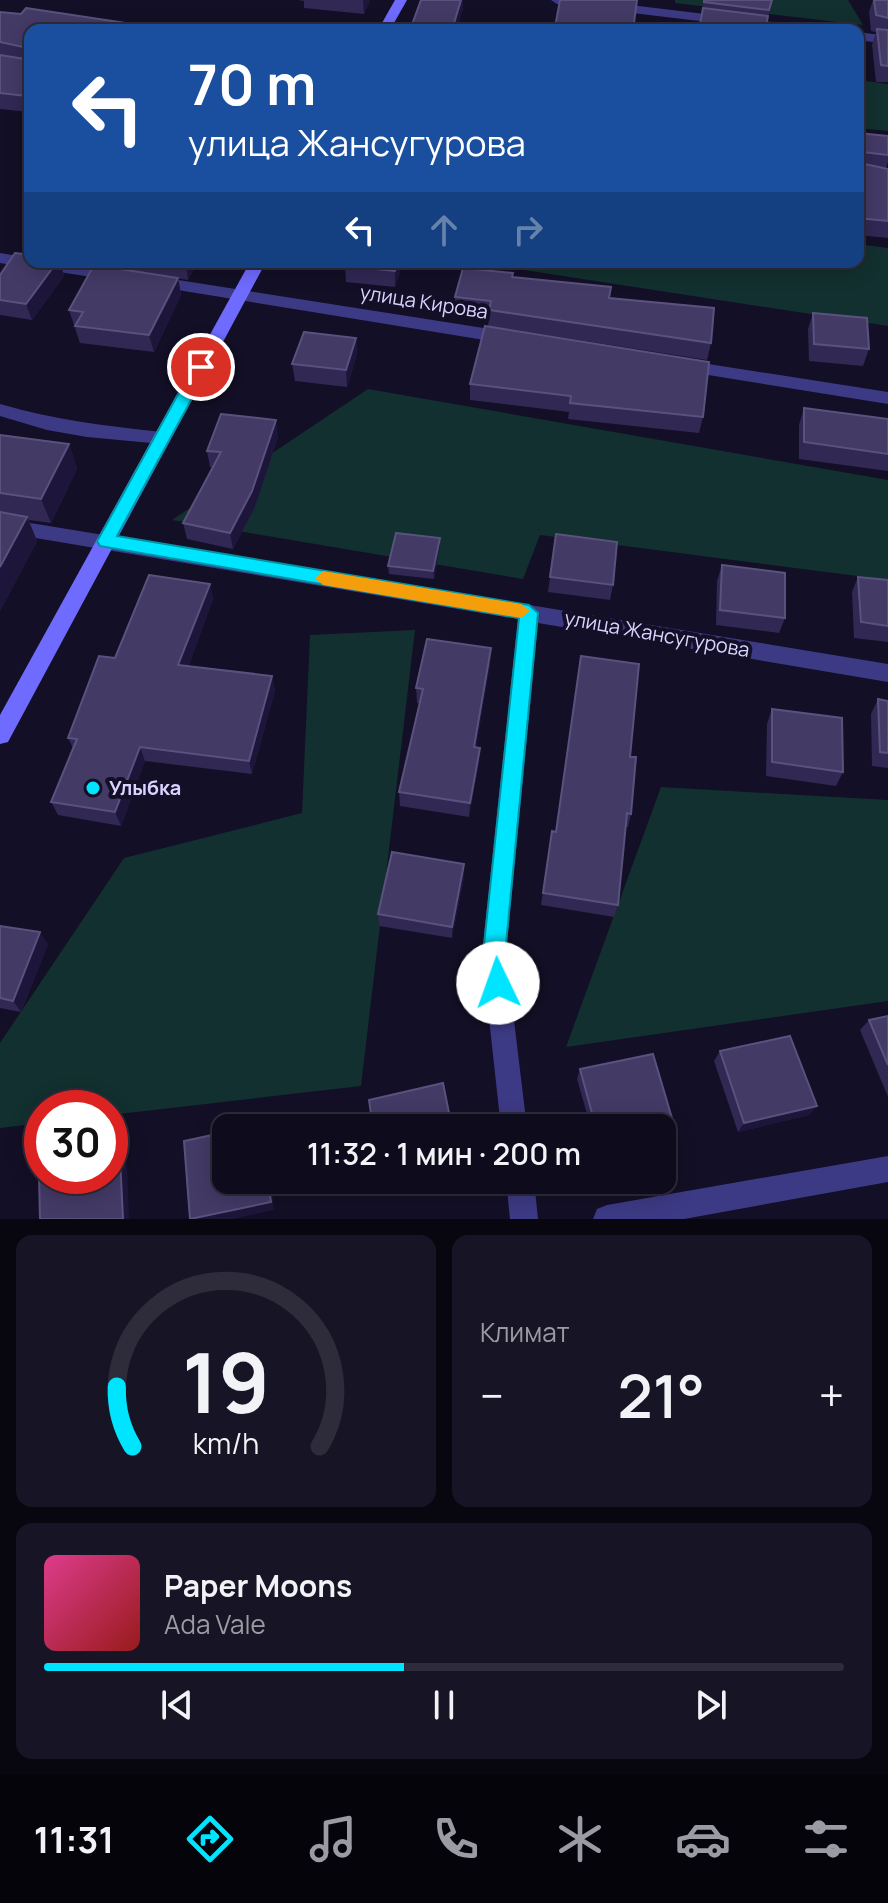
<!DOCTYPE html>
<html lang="ru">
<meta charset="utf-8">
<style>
body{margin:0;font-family:Manrope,sans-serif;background:#171425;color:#f1f3f6;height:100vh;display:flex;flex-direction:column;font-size:30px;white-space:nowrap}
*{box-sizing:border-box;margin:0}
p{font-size:26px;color:#9b9ba3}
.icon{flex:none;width:44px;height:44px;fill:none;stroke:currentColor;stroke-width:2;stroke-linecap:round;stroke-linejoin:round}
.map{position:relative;height:1219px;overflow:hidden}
.details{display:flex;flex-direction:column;gap:16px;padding:16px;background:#08060f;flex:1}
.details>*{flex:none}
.hud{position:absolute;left:24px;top:24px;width:840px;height:244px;border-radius:16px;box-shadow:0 4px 20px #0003,0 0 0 2px #2e2b3b;background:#1a4fa0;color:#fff;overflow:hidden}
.speed{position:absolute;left:24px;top:1090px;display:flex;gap:16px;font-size:40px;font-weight:700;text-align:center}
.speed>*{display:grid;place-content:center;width:104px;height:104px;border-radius:50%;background:#0e0b1c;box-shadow:0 4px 20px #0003,0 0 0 2px #2e2b3b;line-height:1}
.speed .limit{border:12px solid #d22;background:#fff;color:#111}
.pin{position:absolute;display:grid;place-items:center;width:68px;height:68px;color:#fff;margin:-34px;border:4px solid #fff;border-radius:50%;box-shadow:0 2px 8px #0007}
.me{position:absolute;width:88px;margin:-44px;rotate:357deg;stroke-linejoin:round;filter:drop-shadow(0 0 6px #0008)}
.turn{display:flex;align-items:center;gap:28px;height:168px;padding:0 32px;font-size:36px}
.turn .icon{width:104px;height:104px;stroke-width:2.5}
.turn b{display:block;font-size:56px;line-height:68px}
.lanes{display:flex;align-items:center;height:76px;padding:0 32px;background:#0003;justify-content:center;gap:40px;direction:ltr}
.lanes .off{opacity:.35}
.big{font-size:60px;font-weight:600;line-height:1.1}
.details .tile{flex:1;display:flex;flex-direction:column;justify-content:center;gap:12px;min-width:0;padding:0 28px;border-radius:16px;background:#171425}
.details .dial{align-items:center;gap:0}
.dial svg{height:208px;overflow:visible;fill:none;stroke:#2e2b3b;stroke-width:7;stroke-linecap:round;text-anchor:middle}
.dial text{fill:#f1f3f6;stroke:none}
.song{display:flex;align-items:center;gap:24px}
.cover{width:96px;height:96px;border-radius:12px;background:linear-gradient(135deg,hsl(330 70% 55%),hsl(0 70% 35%))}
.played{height:8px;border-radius:4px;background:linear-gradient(90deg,#00e5ff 45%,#2e2b3b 45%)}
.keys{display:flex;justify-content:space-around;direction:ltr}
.heat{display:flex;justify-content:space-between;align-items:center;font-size:44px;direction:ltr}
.details .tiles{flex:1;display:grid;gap:16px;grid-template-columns:1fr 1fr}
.tile:last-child{grid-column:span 2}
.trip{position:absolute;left:212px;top:1114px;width:464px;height:80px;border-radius:16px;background:#0e0b1c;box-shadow:0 4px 20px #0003,0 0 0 2px #2e2b3b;font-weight:600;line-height:80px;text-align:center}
.dock{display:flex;height:128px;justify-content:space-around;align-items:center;background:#06040b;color:#9b9ba3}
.dock .icon{width:56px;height:56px}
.dock .on{color:#00e5ff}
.dock b{font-size:36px;color:#f1f3f6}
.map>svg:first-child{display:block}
</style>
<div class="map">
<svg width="888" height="1219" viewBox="0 0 888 1219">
<rect width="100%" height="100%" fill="#130f26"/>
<g fill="#12302f">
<path d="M675,0H848L863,25L675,3Z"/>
<path d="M858,80L888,84V131L858,128Z"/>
<path d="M858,244L888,248V326L473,262H858Z"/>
<path d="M368,389L888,480V580L540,535L523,579L172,520Z"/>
<path d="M415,630L361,1086L110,1115V1108H42V1123L0,1128V1043L124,858L302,813L310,635Z"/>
<path d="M661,787L888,800V1001L566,1047Z"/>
</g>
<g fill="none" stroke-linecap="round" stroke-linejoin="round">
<g fill="#3d3a85" fill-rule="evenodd">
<path d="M551,0H588L806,26L812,30H774L557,4Z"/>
<path d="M858,32L888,36V44L858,40Z"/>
<path d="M0,253L30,258V262H59L118,271L126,276L118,281L0,263Z"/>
<path d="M153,276L509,332L517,338L509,344L147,285V277Z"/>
<path d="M683,360L888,392V404L677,370L674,366L677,362Z"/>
<path d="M0,404C54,420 106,426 162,432L171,438L162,444L87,437L47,430L0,416Z"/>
<path d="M0,518L888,664V682L538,623L506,954L527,1128H501L482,954L518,619L0,532Z"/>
<path d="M888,1156V1182L684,1219H593L597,1209L607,1205Z"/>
<path d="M506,1180H534L538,1219H510Z"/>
</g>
<g fill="#6f6bff" fill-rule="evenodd">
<path d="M395,0H407L390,30H378Z"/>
<path d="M250,262H266L8,742L0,744V715Z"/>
</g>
</g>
<g fill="#312854">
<path d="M298,0H370L364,14L304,8V1Z"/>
<path d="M704,0H772L765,30H699Z"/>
<path d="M873,0H888V82H876L872,45L876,32L871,31L869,12Z"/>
<path d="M0,12L30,30V114L29,112L0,109Z"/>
<path d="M555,27L633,30H554Z"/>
<path d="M858,133L888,136V162L886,168L888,169V238L858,235Z"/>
<path d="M30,262H60L64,276L32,320L0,315V275Z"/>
<path d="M81,262H227L225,267L196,264L188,280Z"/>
<path d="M346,262H403L395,287L346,282L345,266Z"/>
<path d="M513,277L609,298L711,343L707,360L488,326L489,317L455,314V297Z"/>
<path d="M178,278L181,295L154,352L80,343L69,310Z"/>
<path d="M813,313L869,349L863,366L809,361L808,329Z"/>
<path d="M356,338L357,354L347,387L295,381L292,364Z"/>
<path d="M709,362L703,417L699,433L568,419L569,412L470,400V384Z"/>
<path d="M804,408L888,419V471L799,459V425Z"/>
<path d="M0,435L69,444L77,469L51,523L29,520L37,541L0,611Z"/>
<path d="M278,437L255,507L233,549L187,539L183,523L213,467H210L207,451Z"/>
<path d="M556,534L613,585L610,600L548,592Z"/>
<path d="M440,546L434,579L389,574L388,566Z"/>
<path d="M722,565L785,618L779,633L716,625L717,581Z"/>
<path d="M858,577L888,580V642L854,638L852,592Z"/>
<path d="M210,584L213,599L188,667L272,676L275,691L252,774L145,761L121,826L58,815L51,802L73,748L68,738L115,658Z"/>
<path d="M491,648L490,663L476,747L479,762L469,817L400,806L399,792L420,703H417L416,688Z"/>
<path d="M878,699L888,701V768L872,766L871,714Z"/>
<path d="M772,709L843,772L836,786L766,776L767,724Z"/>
<path d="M630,757L631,814L628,827H626L618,905L614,917L541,905L552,831L556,832Z"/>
<path d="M464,864V877L452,938L379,926L378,914Z"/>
<path d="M0,926L48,944L21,1012L0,1008Z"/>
<path d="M888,1016V1097L860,1030L869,1020Z"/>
<path d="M720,1051L817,1106L809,1115L738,1132L714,1061Z"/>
<path d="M580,1069L674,1125L669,1134L662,1136V1128H591L577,1079Z"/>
</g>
<g fill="#1d163a">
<path d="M363,0H370L364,14Z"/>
<path d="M461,0H463V10L457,30H452Z"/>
<path d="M57,262H60L64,276L32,320L26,304Z"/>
<path d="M186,262H196V264L188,280Z"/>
<path d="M397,262H403L395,287V271Z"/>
<path d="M178,278L181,295L154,352L149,335Z"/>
<path d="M356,338L357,354L347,387L346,370Z"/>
<path d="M276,420L278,437L255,507L233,549L230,533Z"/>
<path d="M69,444L77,469L51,523L41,499Z"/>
<path d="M27,517L37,541L0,611V567Z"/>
<path d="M440,538V546L434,579L433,571Z"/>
<path d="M210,584L213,599L183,680L178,665Z"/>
<path d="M491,648L490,663L474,761V747Z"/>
<path d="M272,676L275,691L252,774L249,761Z"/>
<path d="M140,747L145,761L121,826L115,812Z"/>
<path d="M480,748L479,762L469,817L470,803Z"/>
<path d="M464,864V877L452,938V927Z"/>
<path d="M40,932L48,944L21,1012L13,1001Z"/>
<path d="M817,1106L809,1115L738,1132L744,1123Z"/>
<path d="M674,1125L669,1134L662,1136V1128Z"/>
<path d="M120,1157L127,1166L129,1219H123Z"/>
<path d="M268,1180H271L274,1210L232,1219H194Z"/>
</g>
<g fill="#433a66" stroke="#5a527e" stroke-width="2">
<path d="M421,0H461L452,30H410Z"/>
<path d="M560,0H637L633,30H606L555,27Z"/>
<path d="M704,0H772L769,10L704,2Z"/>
<path d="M874,0H888V18L876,15Z"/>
<path d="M26,8L159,28L158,30H30V99L25,98L27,96L0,93V55L25,59L28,48L0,42V12L21,14Z"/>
<path d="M703,8L768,16L765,30H699Z"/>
<path d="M877,29L888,30V66L881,65Z"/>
<path d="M858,133L888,136V155L863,152L860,163L888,169V221L858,218Z"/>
<path d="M30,232V243L28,242L25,239Z"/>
<path d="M15,253L30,255V262H57L26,304L0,300V275Z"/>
<path d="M346,262H397L395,271L345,266Z"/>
<path d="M94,265L178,278L149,335L75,326L83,312L69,310Z"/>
<path d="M463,268L513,273L512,277L611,287L609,298L714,308L711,343L489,310L491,301L455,297Z"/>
<path d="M813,313L867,318L869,349L814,344Z"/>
<path d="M485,326L709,362L703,417L570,403L571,396L470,384Z"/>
<path d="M304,332L356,338L346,370L292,364Z"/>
<path d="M804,408L888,419V454L804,442Z"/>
<path d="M221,414L276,420L252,491L230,533L183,523L221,452L207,451Z"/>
<path d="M0,435L69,444L41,499L0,493Z"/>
<path d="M0,512L27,517L0,567Z"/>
<path d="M396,533L440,538L433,571L388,566Z"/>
<path d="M556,534L617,542L613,585L550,577Z"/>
<path d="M722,565L785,573V618L720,610Z"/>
<path d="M149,575L210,584L178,665L272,676L249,761L140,747L115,812L51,802L77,739L68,738L99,656L115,658Z"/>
<path d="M858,577L888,580V626L861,622Z"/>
<path d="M427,639L491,648L474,747L480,748L470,803L399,792L423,689L416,688Z"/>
<path d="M581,656L639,664L630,757H636L631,814L627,813L618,905L543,893L552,831L556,832Z"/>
<path d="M878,699L888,701V753L880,752Z"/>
<path d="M772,709L842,718L843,772L772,762Z"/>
<path d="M392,852L464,864L452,927L378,914Z"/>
<path d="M0,926L40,932L13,1001L0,998Z"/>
<path d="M888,1016V1065L869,1020Z"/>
<path d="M790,1036L817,1106L744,1123L720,1051Z"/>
<path d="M653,1054L674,1125L662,1128H596L580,1069Z"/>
<path d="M443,1083L452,1128H373L369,1100Z"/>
<path d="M262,1125V1128H247Z"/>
<path d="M226,1132V1180H268L271,1202L190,1219L184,1141Z"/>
<path d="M120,1157L123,1219H40L39,1175L42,1174V1176H110V1160Z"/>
</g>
<path fill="#00e5ff" stroke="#0095a6" stroke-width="2" d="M201,361L209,367L117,536L529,605L538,613L505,954L509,983L506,991L498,994L490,991L483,954L519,618L100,546L97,541L100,536L193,367Z"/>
<path fill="#f59e0b" d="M323,571L521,604L530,611L521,618L323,585L315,578Z"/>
<circle fill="#00e5ff" stroke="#130f26" stroke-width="3" cx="93" cy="788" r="8"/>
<g text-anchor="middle" stroke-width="8" stroke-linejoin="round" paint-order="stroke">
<g font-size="20" fill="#d9d4ff" stroke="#130f26">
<text transform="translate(424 302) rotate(9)" y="7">улица Кирова</text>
<text transform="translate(657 634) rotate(10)" y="7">улица Жансугурова</text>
</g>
<g font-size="20" font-weight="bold" fill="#d9d4ff" stroke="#130f26" text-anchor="start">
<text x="109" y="795">Улыбка</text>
</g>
</g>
</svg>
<div class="speed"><div class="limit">30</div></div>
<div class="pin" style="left:201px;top:367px;background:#d93025"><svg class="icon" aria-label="arrive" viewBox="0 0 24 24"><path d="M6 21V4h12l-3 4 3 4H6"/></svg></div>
<svg class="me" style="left:498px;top:983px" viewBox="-20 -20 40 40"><circle r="19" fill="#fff"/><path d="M0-13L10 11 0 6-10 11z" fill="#00e5ff"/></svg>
<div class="trip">11:32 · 1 мин · 200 m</div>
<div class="hud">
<div class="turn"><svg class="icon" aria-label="left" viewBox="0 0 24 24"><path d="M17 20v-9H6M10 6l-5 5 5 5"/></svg><div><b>70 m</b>улица Жансугурова</div></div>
<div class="lanes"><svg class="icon" aria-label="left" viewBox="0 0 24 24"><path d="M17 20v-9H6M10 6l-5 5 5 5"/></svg><svg class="icon off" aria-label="ahead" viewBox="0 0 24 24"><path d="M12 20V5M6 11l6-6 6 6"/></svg><svg class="icon off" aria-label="right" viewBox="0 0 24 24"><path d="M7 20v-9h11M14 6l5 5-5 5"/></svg></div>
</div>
</div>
<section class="details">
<div class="tiles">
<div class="tile dial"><svg viewBox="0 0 100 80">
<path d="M14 69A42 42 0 1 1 86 69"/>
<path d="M14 69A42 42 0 0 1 8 46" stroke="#00e5ff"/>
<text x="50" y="56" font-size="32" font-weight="700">19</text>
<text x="50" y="72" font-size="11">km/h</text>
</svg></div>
<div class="tile"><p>Климат</p>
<div class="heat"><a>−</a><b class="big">21°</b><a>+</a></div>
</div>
<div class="tile">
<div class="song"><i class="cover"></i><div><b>Paper Moons</b><p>Ada Vale</p></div></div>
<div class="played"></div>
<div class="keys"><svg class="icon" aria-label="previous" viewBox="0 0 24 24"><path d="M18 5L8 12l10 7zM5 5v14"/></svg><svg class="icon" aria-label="pause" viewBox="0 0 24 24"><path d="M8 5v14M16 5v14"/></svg><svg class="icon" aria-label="next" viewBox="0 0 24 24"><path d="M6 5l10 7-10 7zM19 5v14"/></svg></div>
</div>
</div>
</section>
<nav class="dock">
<b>11:31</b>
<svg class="icon on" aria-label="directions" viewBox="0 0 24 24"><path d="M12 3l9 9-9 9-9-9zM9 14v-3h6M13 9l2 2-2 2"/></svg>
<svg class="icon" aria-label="music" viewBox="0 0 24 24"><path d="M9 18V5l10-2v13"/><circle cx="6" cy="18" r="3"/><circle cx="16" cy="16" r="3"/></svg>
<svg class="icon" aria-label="phone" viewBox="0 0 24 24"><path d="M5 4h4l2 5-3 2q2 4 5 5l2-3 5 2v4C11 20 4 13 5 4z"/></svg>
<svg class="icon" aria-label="climate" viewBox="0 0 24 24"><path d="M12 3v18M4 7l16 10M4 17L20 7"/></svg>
<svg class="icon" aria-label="car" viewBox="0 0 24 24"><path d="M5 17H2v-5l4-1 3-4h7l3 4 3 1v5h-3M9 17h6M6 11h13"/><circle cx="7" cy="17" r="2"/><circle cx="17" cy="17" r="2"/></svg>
<svg class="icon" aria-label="filters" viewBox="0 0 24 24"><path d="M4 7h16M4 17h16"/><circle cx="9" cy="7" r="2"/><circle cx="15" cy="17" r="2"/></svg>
</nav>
